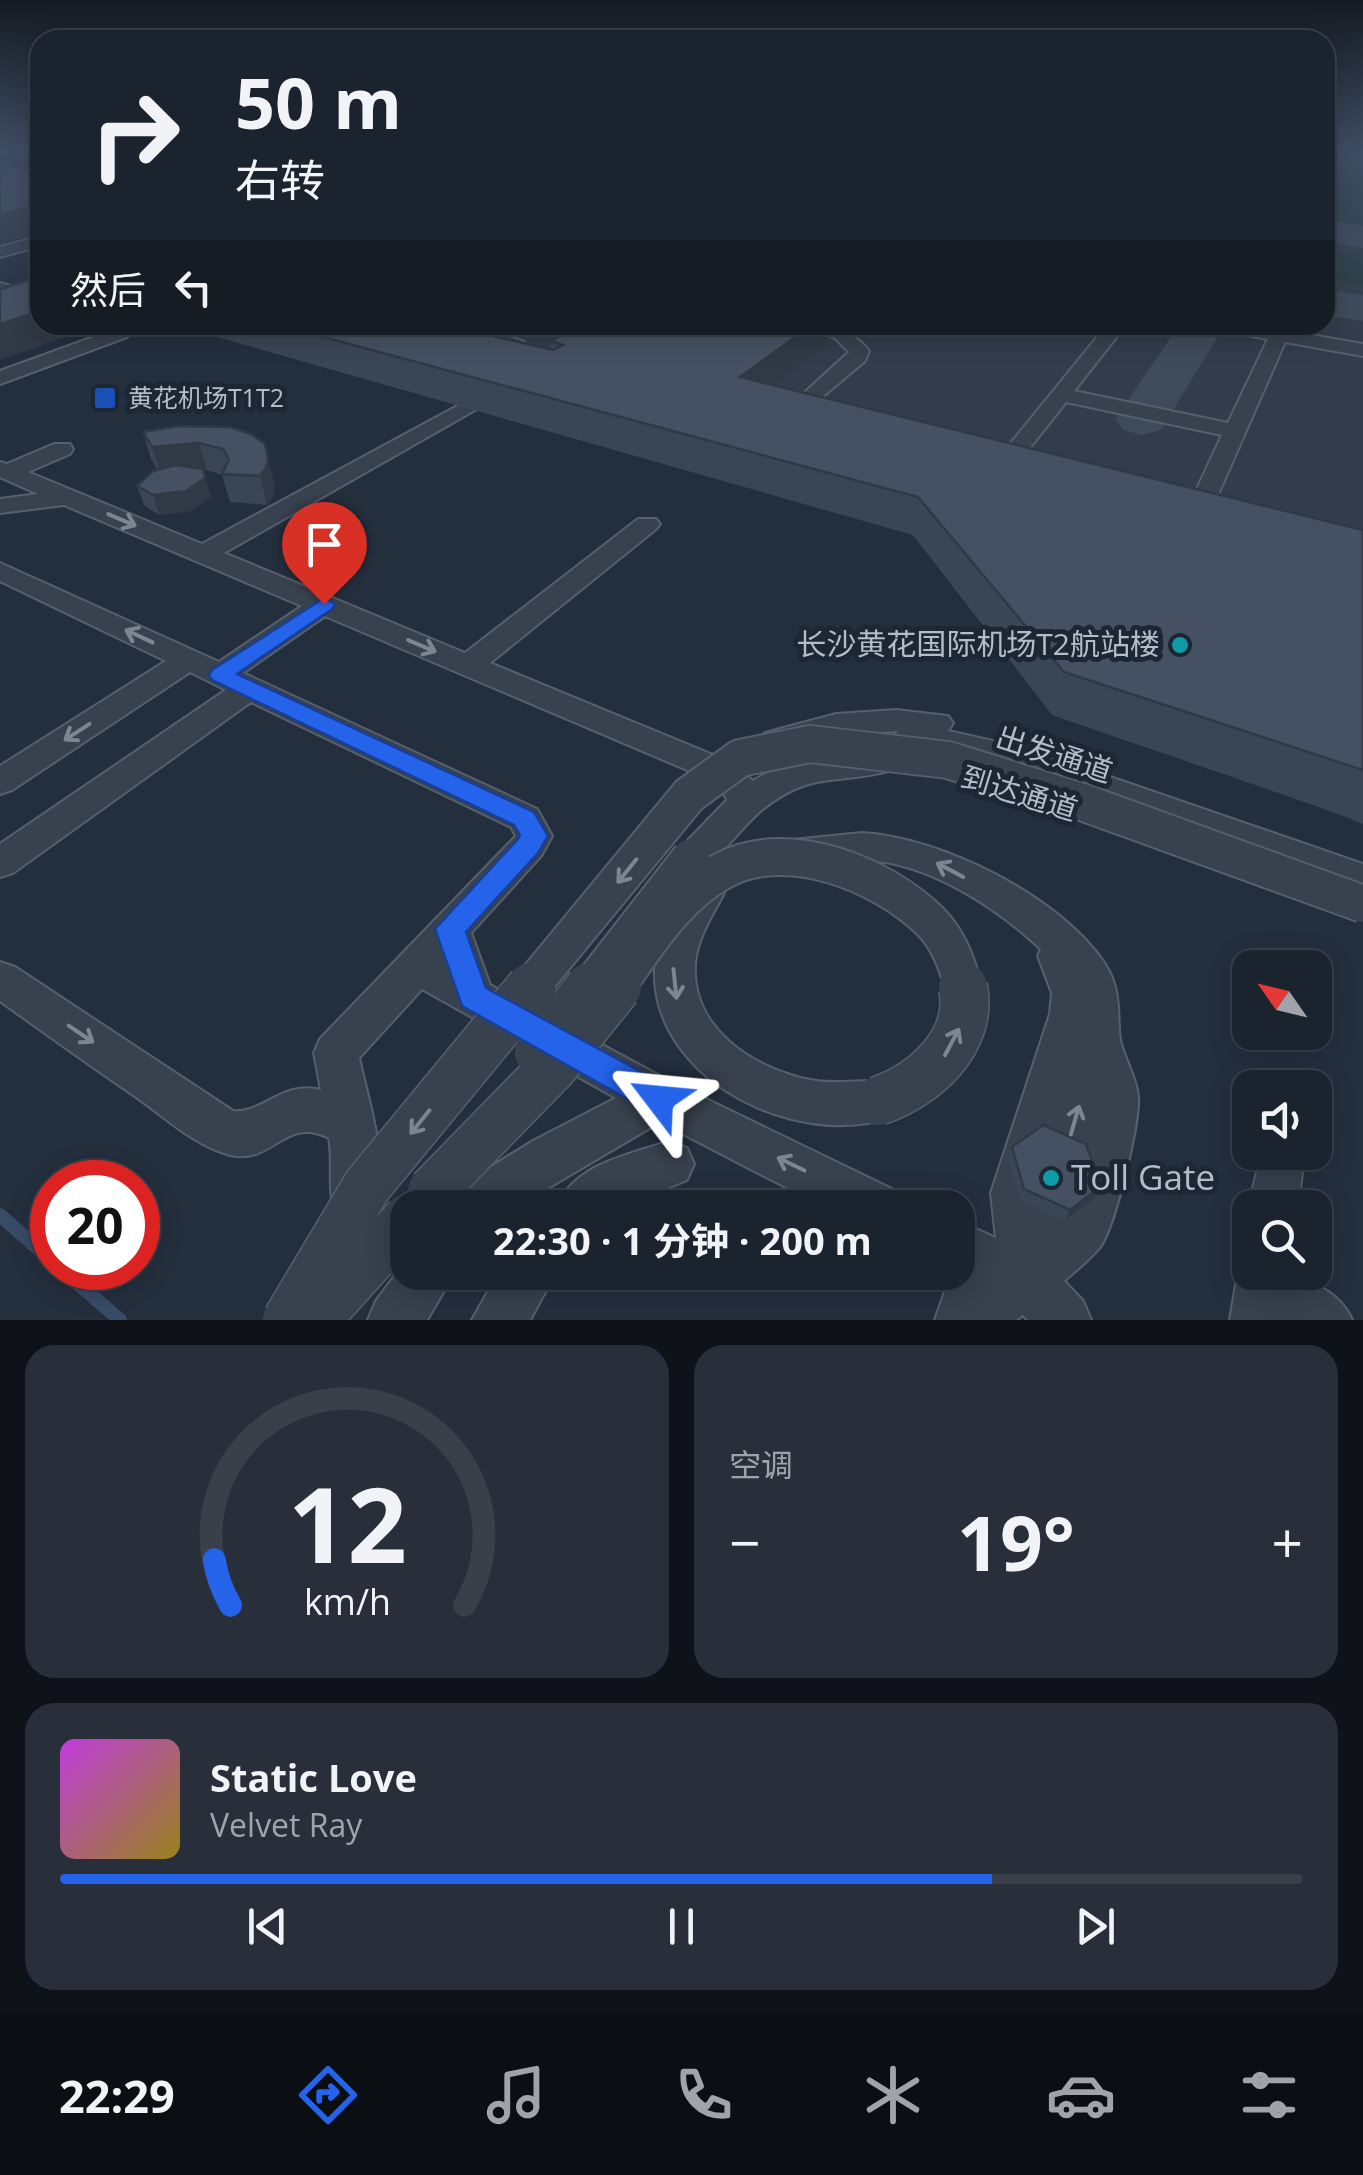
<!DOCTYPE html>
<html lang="zh">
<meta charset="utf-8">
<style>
body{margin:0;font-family:"Open Sans","Noto Sans SC",sans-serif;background:#282f3a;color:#f1f3f6;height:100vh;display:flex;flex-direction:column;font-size:38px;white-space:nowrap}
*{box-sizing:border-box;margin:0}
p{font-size:32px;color:#a0a4aa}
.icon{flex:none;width:55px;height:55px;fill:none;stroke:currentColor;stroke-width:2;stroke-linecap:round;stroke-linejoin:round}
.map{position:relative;height:1320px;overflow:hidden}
.drawer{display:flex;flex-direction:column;gap:25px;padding:25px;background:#0f1319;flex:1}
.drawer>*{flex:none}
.banner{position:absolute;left:30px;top:30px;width:1305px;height:305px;border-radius:30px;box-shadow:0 5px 25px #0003,0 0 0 2px #39404a;background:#1b232e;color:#f1f3f6;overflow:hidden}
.needle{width:65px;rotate:304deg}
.tools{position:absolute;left:1232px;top:950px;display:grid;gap:20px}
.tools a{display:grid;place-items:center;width:100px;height:100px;border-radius:20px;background:#1b232e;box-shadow:0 5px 25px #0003,0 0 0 2px #39404a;font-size:50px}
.speed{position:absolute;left:30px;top:1160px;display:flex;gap:20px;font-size:50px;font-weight:700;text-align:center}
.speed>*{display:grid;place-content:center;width:130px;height:130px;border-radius:50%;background:#1b232e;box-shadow:0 5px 25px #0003,0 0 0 2px #39404a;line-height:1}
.speed .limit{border:15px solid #d22;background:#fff;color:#111}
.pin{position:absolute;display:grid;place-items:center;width:85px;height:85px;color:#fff;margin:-102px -42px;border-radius:50% 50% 50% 0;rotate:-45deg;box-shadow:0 0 10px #0007}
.pin .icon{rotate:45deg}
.me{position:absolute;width:110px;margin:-55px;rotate:299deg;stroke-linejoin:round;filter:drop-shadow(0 0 8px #0008)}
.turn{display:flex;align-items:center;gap:35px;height:210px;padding:0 40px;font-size:45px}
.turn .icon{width:130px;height:130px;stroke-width:2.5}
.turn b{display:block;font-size:70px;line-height:85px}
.then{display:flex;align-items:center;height:95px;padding:0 40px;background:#0003;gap:20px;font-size:38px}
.big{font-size:75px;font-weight:700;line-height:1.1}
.drawer .tile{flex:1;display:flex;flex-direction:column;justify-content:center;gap:15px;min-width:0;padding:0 35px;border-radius:30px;background:#282f3a}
.drawer .dial{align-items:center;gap:0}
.dial svg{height:260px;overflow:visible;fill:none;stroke:#39404a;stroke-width:7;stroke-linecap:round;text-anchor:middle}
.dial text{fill:#f1f3f6;stroke:none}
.song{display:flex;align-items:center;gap:30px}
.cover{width:120px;height:120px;border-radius:15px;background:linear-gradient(135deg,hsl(290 70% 55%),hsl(50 70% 35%))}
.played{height:10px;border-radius:5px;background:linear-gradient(90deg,#2563eb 75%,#39404a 75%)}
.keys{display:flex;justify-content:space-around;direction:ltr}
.heat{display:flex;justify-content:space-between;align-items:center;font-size:55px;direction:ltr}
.drawer .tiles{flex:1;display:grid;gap:25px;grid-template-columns:1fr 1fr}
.tile:last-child{grid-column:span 2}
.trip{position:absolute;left:390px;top:1190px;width:585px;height:100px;border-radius:30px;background:#1b232e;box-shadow:0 5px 25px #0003,0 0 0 2px #39404a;font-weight:700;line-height:100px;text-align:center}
.tabs{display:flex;height:160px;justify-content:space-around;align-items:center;background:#0b0e12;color:#a0a4aa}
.tabs .icon{width:70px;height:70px}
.tabs .on{color:#2563eb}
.tabs b{font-size:45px;color:#f1f3f6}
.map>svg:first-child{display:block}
</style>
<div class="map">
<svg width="1363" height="1320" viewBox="0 0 1363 1320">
<rect width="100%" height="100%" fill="#242f3e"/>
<path fill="#323c4b" d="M1325,153H1363V824L1245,779L1053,715L913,535L175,325H1325Z"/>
<g fill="#263c3f">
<path d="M1325,163L1363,169V224L1325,219Z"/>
<path d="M1334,252L1363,254V287L1325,278V253Z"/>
</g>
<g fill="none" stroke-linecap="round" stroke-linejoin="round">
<g stroke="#394c67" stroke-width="14">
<path d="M0,1215L52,1261"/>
<path d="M60,1268L120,1320"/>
</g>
<g fill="#3f4a5a" fill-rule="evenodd">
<path d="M1325,153H1363V168L1325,161Z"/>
<path d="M1325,220L1363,226V248L1325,242Z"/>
<path d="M1325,289L1363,295V321L1325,315Z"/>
<path d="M1179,325H1225L1161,430L1142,435L1123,430L1115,419Z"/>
</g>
<g stroke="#565f6c" stroke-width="4">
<g id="minor">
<path d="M40,236V246L0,257V247Z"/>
<path d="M0,283L40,294V304L0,293Z"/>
<path d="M115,325H133L127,337L0,384V371L113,330Z"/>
<path d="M456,325H478L524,342L515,348L472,337Z"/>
<path d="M803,325C832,325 849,327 869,351L865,361L822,397L823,402L847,417L844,422H828L806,409L802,395L849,352L835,338Z"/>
<path d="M1107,325H1126L1074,391L1228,423L1268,339L1217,329L1214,325H1254L1363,344V356L1285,342L1213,506L1201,513L1189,506L1222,435L1066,402L1017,464H1001L998,459Z"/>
<path d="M452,389L486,398L489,402L224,553L465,653L638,519H656L660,524L656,529L490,663L730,762L753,781C789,759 846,743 888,755L893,763L888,771C837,785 812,770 763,809C738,828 712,877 678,867L672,857L727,800L722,789L706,778L325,616L243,673L537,809L552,836L541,856L471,933L490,985L675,1084L896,1191L904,1208H826L660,1122L514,1208H444L452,1191L533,1141L616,1098L422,989L359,1058C370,1109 392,1168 371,1217L354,1224L337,1217C326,1191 334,1165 329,1138C285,1115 273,1165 230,1155C196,1146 167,1119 139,1099C92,1067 46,1034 0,1001V962L15,967L233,1111C263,1114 282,1080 321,1090L314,1053L320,1039L516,836L511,827L251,702L13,873L0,877V844L226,690L190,672L12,790L0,794V766L166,661L0,581V563L219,662L302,606L64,505L0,513V499L38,494L0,477V462L7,464L54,444H70L73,449L70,454L28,472L202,544L461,404L442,395Z"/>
<path d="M896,710L948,716L953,723L948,731L1029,749L1363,864V893L1008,766L957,753L897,747L893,739L898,731L836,735L777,752L765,749L761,741L765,733L836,714Z"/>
<path d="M862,833C940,837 1061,897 1105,964C1119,987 1118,1004 1119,1030C1119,1051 1136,1074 1138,1096C1140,1122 1116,1221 1102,1244C1093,1257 1076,1270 1064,1281L1083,1301L1091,1320H1028L1023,1315L1016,1320H935L952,1272H958V1221L996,1238L991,1193L1050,1014L1052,993L1038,956L1041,949C996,907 929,863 866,860C839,859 808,868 782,861L777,851L782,841Z"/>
<path d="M705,878L719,883L724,893C712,916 697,938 695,964C691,1029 754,1069 810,1080C839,1086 867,1076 894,1086L901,1101L894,1116C799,1152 649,1079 655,967C656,936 676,908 691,883Z"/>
<path d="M670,1141L687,1148L694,1164L687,1180L619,1208H556C575,1163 629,1155 670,1141Z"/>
<path d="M1268,1152L1295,1156L1302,1172L1298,1208H1250V1212L1248,1208L1261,1156Z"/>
<path d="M1250,1252V1272C1286,1272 1336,1282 1352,1320H1230L1238,1272Z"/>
<path d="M408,1258V1272H455L427,1320H368L376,1301Z"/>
<path d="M499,1272H556L530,1320H472Z"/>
</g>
</g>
<use href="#minor" fill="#38414e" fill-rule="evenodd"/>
<g stroke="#565f6c" stroke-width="40" stroke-linecap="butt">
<g id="minor-bridge-far1">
<path d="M529,989L689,795L740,758L810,744L948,760L1082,802L1363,904"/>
<path d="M588,989L691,857"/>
<path d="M615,989C646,946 676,895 724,870C788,836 882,874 930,921C949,940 957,964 964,989"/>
</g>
</g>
<g stroke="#565f6c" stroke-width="51" stroke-linecap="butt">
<g id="minor-bridge">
<path d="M539,1052L590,987"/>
<path d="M878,1101C924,1085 974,1042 963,987"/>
<path d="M432,1191L552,1068L617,987"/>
<path d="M287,1320L367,1186L531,987"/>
<path d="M316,1320L408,1218"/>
</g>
</g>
<use href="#minor-bridge-far1" stroke="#38414e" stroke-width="36"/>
<use href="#minor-bridge" stroke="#38414e" stroke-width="48"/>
</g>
<g fill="#3b4654">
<path d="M175,325H445L551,350V341L580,325H827L826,345L773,385L1363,530V824L1345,816L1052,715L913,535Z"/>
<path d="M230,427L275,486L273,496L267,505L230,502L222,475L207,470L203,471L211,497L191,511L159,515L144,505L137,486L158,470L151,459L143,432Z"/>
<path d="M1012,1147L1096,1197L1065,1221L1020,1200L1008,1158Z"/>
</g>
<g fill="#303945">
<path d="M40,204V233L0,244V215Z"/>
<path d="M40,311V325H99L0,360V324Z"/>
<path d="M812,325H827L826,345L739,411L740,377Z"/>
<path d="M199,443L207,470L161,474L152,447Z"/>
<path d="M268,458L275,486L273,496L267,505L260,476Z"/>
<path d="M205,478L211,497L191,511L159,515L153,495Z"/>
<path d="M1101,1186L1096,1197L1065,1221L1070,1210Z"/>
</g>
<g fill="#455162" stroke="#303945" stroke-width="2.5">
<path d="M0,164L40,172V204L0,215Z"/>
<path d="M40,277V311L0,324V289Z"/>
<path d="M279,325H445L553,350L563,345L551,341L580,325H812L740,377L1363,530V770L1064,672L918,497Z"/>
<path d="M178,426L230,427L251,434L265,444L268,458L266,468L260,476L222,474L229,459L223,449L199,443L152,447L143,432Z"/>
<path d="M176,465L203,469L205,478L186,491L153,495L137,486L153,471Z"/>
<path d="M1043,1125L1086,1144L1101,1186L1070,1210L1024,1189L1012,1147Z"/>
</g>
<defs><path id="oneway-shaft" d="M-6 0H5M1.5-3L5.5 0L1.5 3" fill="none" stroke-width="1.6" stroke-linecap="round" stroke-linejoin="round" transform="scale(2.5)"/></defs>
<g stroke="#7c8592">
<use href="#oneway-shaft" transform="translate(122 520) rotate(23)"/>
<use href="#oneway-shaft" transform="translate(139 636) rotate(-155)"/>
<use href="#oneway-shaft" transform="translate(422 646) rotate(23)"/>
<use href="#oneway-shaft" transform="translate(77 732) rotate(147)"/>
<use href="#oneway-shaft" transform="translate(950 870) rotate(-152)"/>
<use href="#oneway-shaft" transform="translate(627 871) rotate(129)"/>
<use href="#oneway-shaft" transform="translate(675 984) rotate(84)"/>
<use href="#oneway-shaft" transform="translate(81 1034) rotate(34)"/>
<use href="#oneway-shaft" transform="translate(952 1042) rotate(-62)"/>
<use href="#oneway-shaft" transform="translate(1075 1120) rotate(-74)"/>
<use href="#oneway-shaft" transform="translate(420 1122) rotate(129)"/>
<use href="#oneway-shaft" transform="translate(791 1164) rotate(-154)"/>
</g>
<linearGradient id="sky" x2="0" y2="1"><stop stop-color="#141a22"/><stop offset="0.45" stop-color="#3f4d63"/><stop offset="1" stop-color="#3f4d63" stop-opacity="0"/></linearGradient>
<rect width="1363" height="338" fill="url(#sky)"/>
<path fill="#2563eb" stroke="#184099" stroke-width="2.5" d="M324,598L335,604L332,609L237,674L534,812L548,836L538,853L466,932L486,988L671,1088L677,1099L671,1110L659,1115L647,1110L462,1006L435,929L518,839L520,835L514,825L212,680L209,675L212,670Z"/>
<rect fill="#1a4fb4" stroke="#1d2633" stroke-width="4" x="93" y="386" width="24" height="24" rx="5"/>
<g fill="#0f9aa8" stroke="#1d2633" stroke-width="4">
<circle cx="1180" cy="645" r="10"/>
<circle cx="1051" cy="1178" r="10"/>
</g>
<g text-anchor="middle" stroke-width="10" stroke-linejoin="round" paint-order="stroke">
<g font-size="25" fill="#b4bcc9" stroke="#1d2633" text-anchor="start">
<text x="128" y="407">黄花机场T1T2</text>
</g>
<g font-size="30" fill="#b4bcc9" stroke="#1d2633" text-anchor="end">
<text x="1160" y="655">长沙黄花国际机场T2航站楼</text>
</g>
<g font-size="30" fill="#b4bcc9" stroke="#1d2633">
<text transform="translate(1054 755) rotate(18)" y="10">出发通道</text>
<text transform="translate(1019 794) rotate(17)" y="10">到达通道</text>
</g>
<g font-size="35" fill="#b4bcc9" stroke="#1d2633" text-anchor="start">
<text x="1071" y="1190">Toll Gate</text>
</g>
</g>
</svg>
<div class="tools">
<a><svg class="needle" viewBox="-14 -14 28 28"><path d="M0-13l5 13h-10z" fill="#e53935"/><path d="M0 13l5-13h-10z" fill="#a0a4aa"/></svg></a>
<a><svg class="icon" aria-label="sound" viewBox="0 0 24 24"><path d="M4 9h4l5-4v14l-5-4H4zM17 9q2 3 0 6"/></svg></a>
<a><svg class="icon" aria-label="search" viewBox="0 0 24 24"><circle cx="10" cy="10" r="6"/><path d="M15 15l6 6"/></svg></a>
</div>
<div class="speed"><div class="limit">20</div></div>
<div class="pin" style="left:324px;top:604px;background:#d93025"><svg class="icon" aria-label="arrive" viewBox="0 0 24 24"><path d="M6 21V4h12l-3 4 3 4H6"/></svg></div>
<svg class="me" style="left:659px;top:1099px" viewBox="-20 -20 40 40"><path d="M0-17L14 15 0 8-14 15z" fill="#2563eb" stroke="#fff" stroke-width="4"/></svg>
<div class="trip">22:30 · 1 分钟 · 200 m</div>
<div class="banner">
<div class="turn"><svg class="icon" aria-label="right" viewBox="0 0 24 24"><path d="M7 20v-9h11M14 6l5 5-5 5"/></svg><div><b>50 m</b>右转</div></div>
<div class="then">然后<svg class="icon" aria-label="left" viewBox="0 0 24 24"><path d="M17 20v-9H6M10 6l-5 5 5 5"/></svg></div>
</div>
</div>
<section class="drawer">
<div class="tiles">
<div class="tile dial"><svg viewBox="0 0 100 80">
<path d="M14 69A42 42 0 1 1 86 69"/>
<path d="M14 69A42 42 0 0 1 9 55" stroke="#2563eb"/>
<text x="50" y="56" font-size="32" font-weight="700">12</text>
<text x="50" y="72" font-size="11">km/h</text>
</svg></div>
<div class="tile"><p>空调</p>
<div class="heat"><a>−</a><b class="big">19°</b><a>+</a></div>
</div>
<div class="tile">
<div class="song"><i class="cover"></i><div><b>Static Love</b><p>Velvet Ray</p></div></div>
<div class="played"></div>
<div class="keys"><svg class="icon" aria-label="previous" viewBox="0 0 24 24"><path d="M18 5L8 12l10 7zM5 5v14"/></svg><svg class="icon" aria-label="pause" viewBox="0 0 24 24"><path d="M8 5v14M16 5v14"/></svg><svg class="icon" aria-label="next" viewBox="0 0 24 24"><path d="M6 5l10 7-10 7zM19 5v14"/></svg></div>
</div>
</div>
</section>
<nav class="tabs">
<b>22:29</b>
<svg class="icon on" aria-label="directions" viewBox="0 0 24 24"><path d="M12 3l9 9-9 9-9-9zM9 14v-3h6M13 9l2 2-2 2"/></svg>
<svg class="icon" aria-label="music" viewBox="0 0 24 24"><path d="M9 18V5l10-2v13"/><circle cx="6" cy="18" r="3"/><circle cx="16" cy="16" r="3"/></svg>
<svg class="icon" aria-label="phone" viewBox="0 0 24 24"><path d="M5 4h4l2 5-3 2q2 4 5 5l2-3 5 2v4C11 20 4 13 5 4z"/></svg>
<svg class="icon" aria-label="climate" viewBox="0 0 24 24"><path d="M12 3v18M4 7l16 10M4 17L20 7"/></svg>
<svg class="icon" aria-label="car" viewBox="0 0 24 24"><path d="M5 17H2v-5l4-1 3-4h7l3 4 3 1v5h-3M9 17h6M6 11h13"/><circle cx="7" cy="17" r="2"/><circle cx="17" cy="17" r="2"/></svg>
<svg class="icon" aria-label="filters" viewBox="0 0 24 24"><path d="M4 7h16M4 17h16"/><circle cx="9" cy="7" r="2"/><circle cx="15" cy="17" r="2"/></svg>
</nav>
